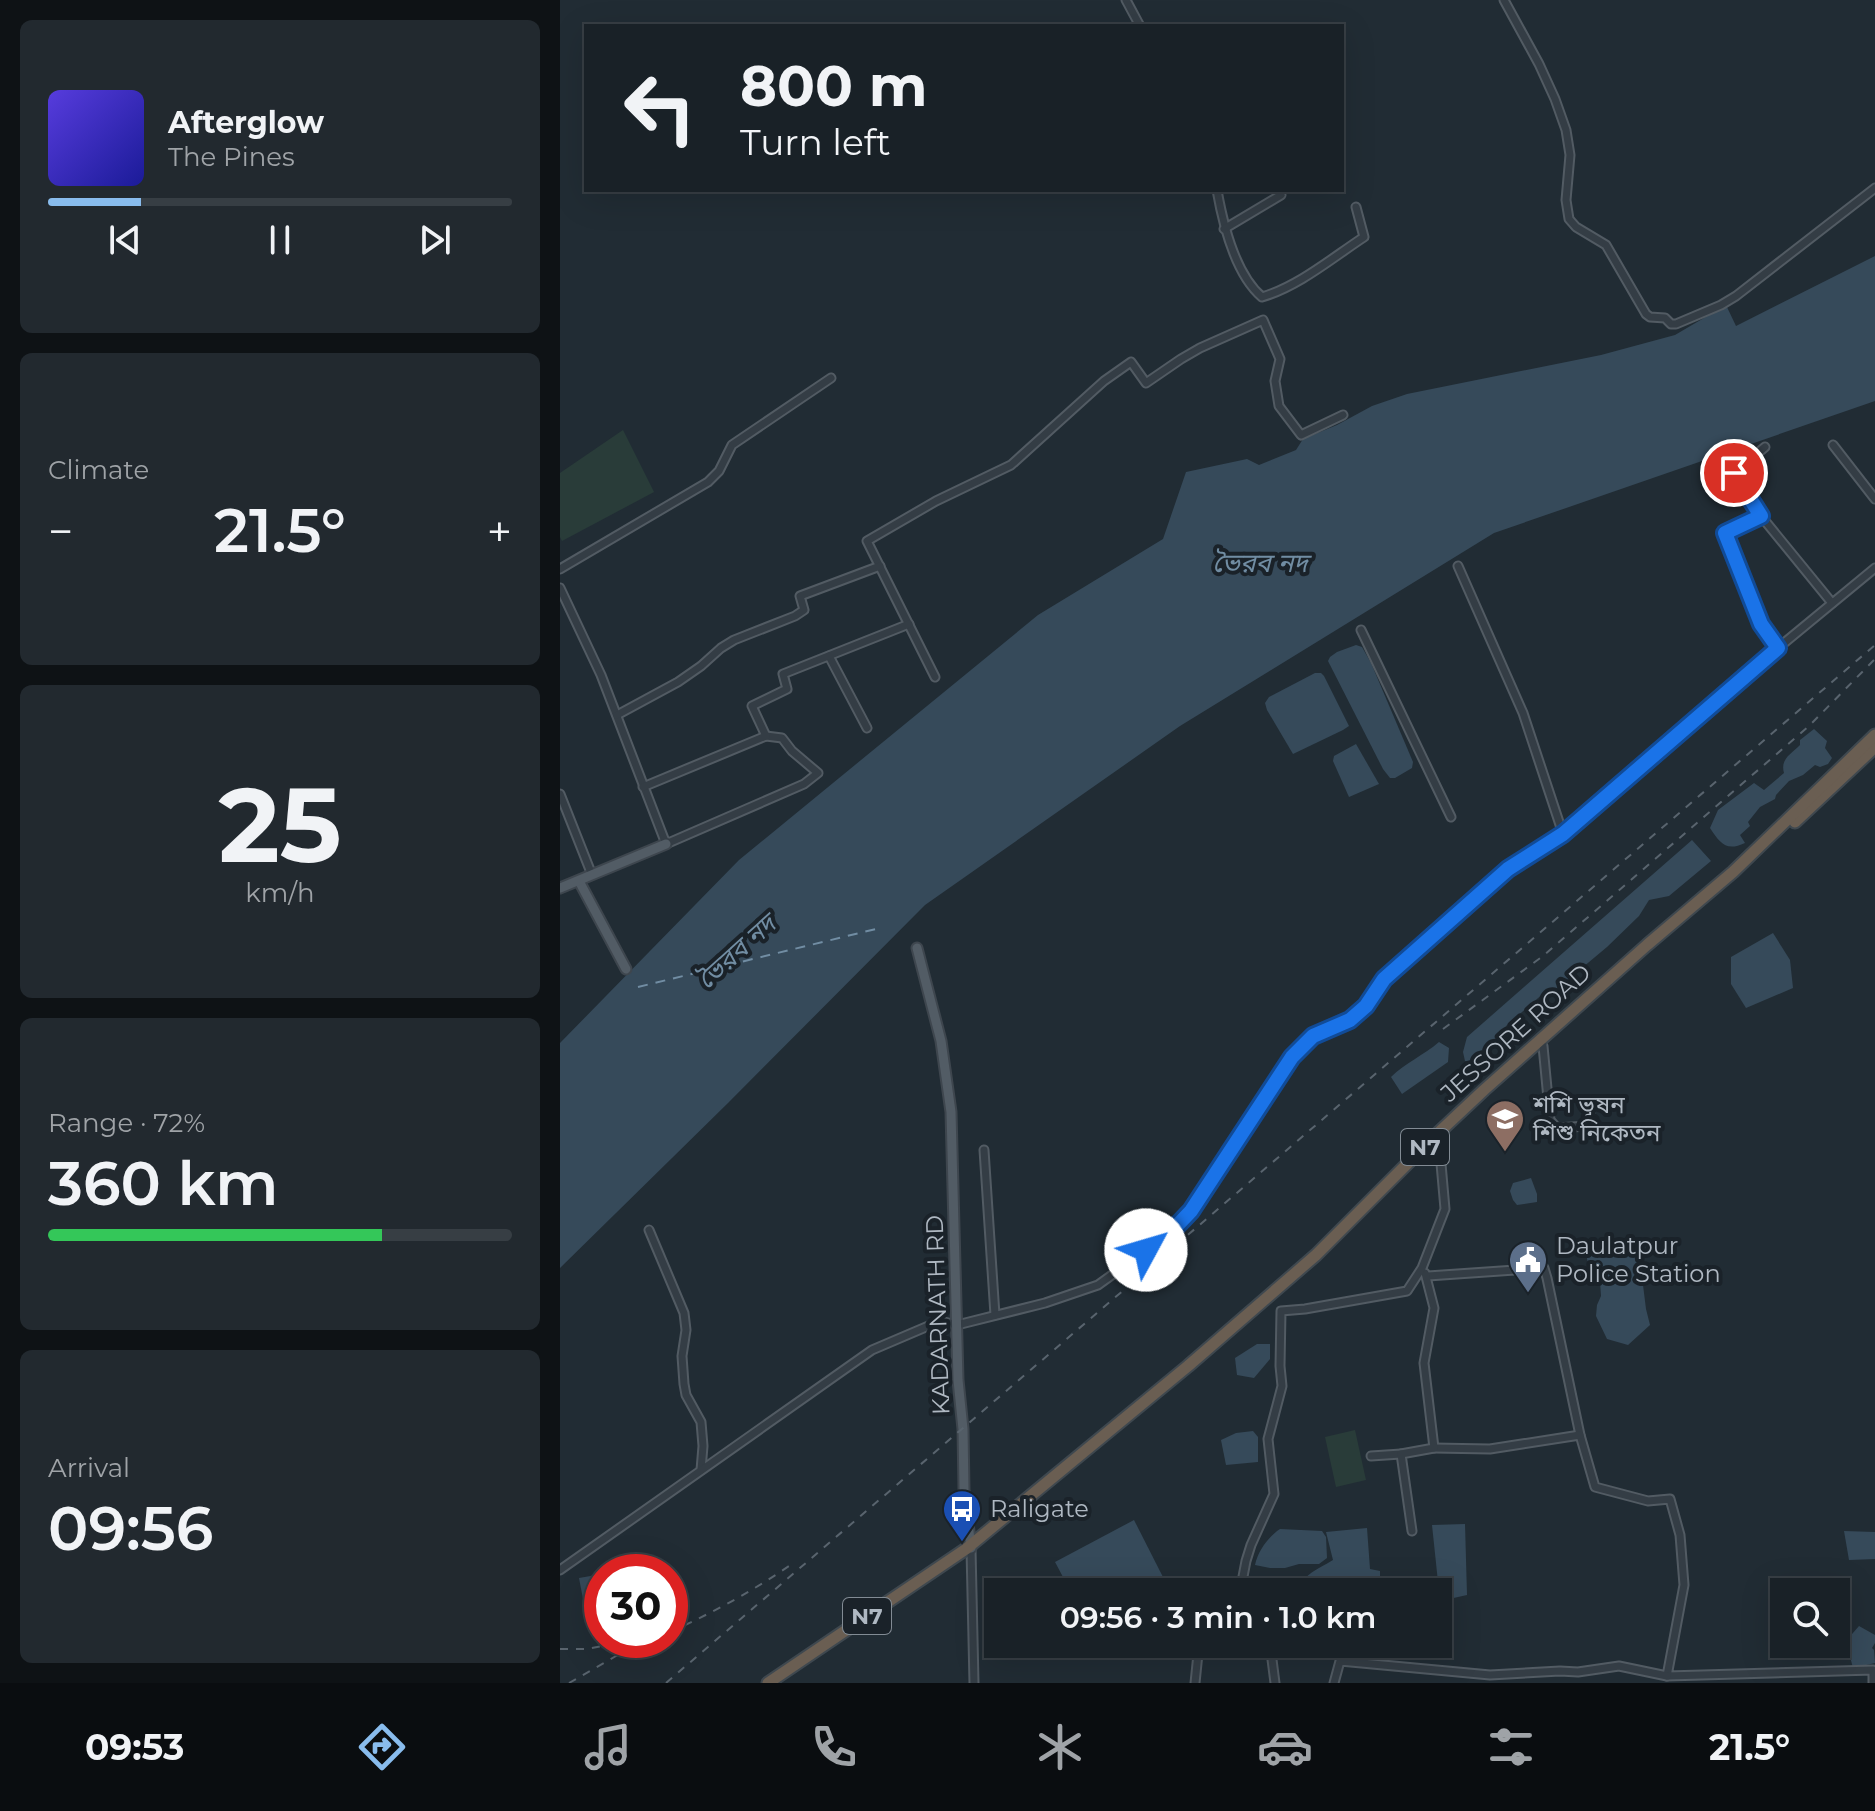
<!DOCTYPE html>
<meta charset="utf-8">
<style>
body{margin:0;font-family:Montserrat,"Noto Sans Bengali",sans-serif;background:#22292f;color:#f1f3f6;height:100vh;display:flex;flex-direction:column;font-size:30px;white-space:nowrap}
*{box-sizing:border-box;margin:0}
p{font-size:26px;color:#9fa3a7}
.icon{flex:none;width:44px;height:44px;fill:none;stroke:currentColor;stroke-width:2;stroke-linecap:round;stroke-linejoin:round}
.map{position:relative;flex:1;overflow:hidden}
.details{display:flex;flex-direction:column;gap:20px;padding:20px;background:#0e1215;width:560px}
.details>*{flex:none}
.top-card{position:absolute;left:24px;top:24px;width:760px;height:168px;border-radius:0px;box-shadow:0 8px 32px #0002,0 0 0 2px #373e44;background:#192127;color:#f1f3f6;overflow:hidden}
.buttons{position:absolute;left:1210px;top:1578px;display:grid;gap:16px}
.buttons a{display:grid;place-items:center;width:80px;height:80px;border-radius:0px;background:#192127;box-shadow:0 8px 32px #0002,0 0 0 2px #373e44;font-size:40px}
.speed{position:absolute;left:24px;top:1554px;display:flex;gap:16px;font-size:40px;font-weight:700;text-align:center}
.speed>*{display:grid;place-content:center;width:104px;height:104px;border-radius:50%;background:#192127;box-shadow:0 8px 32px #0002,0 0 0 2px #373e44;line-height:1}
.speed .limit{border:12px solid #d22;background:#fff;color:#111}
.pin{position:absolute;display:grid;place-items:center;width:68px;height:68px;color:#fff;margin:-34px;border:4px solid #fff;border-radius:50%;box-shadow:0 2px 8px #0007}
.me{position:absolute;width:88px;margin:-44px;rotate:51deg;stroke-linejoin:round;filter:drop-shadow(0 0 6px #0008)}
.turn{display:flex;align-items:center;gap:28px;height:168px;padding:0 24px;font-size:36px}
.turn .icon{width:104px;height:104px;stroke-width:2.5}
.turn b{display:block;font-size:56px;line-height:68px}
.big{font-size:60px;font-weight:600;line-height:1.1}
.details .widget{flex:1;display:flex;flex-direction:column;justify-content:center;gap:12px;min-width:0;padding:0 28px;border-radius:12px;background:#22292f}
.details .dial{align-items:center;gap:0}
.dial b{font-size:104px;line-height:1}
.song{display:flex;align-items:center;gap:24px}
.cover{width:96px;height:96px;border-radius:12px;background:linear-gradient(135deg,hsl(250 70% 55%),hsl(240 70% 35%))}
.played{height:8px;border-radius:4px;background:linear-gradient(90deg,#89bced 20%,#373e44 20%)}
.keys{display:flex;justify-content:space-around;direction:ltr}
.heat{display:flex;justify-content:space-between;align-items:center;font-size:44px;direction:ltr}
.charge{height:12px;border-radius:6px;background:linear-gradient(90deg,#34c759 72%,#373e44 0)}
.trip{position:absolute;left:424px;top:1578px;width:468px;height:80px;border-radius:0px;background:#192127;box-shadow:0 8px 32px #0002,0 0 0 2px #373e44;font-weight:600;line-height:80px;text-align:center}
.dock{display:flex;height:128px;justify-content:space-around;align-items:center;background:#0a0d10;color:#9fa3a7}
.dock .icon{width:56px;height:56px}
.dock .current{color:#89bced}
.dock b{font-size:36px;color:#f1f3f6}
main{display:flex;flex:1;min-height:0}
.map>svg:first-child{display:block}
</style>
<main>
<section class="details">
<div class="widget">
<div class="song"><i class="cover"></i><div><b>Afterglow</b><p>The Pines</p></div></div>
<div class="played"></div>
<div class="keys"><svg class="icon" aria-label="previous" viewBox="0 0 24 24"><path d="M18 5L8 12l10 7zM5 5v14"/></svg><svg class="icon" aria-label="pause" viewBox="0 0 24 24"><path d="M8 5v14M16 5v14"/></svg><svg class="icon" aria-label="next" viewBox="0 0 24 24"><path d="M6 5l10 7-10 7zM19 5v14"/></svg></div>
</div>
<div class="widget"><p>Climate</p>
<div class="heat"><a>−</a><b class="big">21.5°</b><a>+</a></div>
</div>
<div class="widget dial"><b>25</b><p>km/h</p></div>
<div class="widget"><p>Range · 72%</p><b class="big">360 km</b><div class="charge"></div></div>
<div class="widget"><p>Arrival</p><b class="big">09:56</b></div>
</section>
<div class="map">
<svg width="1315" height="1683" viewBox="0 0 1315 1683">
<rect width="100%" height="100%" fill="#212c34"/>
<g fill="#293c39">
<path d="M63,430L94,492L2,541L0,537V473Z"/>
<path d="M795,1430L806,1480L776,1487L765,1437Z"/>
</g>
<g fill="#364a5a">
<path d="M1315,256V401L934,533L620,726L365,905L168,1103L0,1268V1043L179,860L478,615L603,539L626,472L687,459L699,465L736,450L743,439L777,425L812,406L847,394L1041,355L1115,335L1166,305L1176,326Z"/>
<path d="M796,645L802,647L811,663L853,762L852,768L835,778H830L823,769L768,661L770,657L777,652Z"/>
<path d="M755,673H761L764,676L789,726L783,730L733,754L707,710L705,703L709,697Z"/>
<path d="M1254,729L1267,741L1265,748L1272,758L1268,764L1260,767L1255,765L1243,775L1229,781L1216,795L1215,799L1200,807L1188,822L1190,826L1180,835L1185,843C1166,852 1160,843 1150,828L1158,810L1194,783L1204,790L1224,773C1220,759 1231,754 1240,745V740Z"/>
<path d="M796,744L819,784L789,797L773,761L774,756Z"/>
<path d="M1132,840L1151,861L1109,896L1089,900L1079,916L1047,947L998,988L985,992L946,1026L922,1059L916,1063L905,1061L903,1052L907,1037Z"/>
<path d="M1213,933L1230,960L1233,988L1186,1008L1171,984V957Z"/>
<path d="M879,1042L889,1048L888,1062L842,1094L831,1077C845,1063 864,1055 879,1042Z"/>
<path d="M971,1178L977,1194V1202L957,1205L953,1200L950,1191L953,1183Z"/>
<path d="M1078,1245L1086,1309L1090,1325L1068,1345L1047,1339L1036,1316L1037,1305L1041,1296L1040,1281L1028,1265L1026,1252Z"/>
<path d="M697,1344H710V1359L694,1378L677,1375L675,1358Z"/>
<path d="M693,1431L698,1437V1462L666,1465L661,1440L676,1433Z"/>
<path d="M574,1520L606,1583L589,1592H511L495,1562Z"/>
<path d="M905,1524L907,1595L880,1601L872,1525Z"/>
<path d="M807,1528L810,1569L820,1571V1590L804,1592L738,1591C744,1573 757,1570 773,1560L766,1532Z"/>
<path d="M720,1529L762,1531L766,1537L767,1558L759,1564H739L725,1568H710L695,1565C698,1551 708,1537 720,1529Z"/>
<path d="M1284,1531L1315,1532V1559L1289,1560Z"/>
<path d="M42,1574V1595L23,1599L19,1578Z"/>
<path d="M1299,1626L1315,1635V1643L1312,1648L1314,1650L1315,1663L1293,1668L1286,1641Z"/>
</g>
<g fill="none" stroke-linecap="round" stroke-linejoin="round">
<path stroke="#718da3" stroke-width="2" stroke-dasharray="10 8" stroke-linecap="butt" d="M78,987L320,928"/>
<g stroke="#525b63" stroke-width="11">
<g id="minor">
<path d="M566,0L580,26"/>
<path d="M944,0L979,64L995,99L1006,130L1010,155L1006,200L1009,219L1016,227L1046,245L1086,314L1090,317L1105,318L1111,324H1116L1161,305L1176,296L1315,188"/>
<path d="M657,190C663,224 675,274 702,297C739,286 772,258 804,237L796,207"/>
<path d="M664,229L721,195"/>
<path d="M1273,445L1315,499"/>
<path d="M1205,447L1174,473L1201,516L1272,603"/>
<path d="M1201,516L1165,533L1201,624L1218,648"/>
<path d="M898,566L963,713L1003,834"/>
<path d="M0,569L148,482L159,471L172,445L271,378"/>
<path d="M0,588L41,675L106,844L244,784L258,773L232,751L222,738L206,736"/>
<path d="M801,630L891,817"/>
<path d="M269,656L307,728"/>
<path d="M375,677L307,541L376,501L451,465L544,381L571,362L586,383L621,359L640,348L703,320L720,359L715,381L719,406L741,435L783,415"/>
<path d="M57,715L118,682L141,666L161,648L174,640L235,616L244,610L240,596L320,566"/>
<path d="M83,787L206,736L192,706L227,689L223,674L349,624"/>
<path d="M0,794L32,875"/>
<path d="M983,1046L990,1120L997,1128L1027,1126L1030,1119L1029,1100"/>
<path d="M424,1150L435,1315"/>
<path d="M89,1230L124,1313L126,1330L122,1356L124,1384L126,1395L141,1422L143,1446L141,1470"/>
<path d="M868,1276L984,1268L987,1278L1020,1435L1035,1487L1088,1501L1110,1499L1120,1535L1124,1585L1107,1676L1313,1670V1683"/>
<path d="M874,1448L930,1449L1020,1435"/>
<path d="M811,1456L841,1454"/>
<path d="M852,1531L841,1454L874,1448L864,1363L874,1308L865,1273"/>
<path d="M411,1549L414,1683"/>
<path d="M0,1570L312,1350L380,1321L397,1325L485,1303L538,1285L610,1233L631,1211L732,1057L753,1036L790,1020L806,1006L824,979L948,869L1003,834L1218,648L1315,568"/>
<path d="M680,1592L686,1561L691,1545L714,1494L708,1439L722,1386L720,1366L721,1311L745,1309L847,1291L862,1268L885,1209L879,1141"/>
<path d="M710,1644L715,1683"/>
<path d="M635,1683L639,1644"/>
<path d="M774,1683L780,1661L930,1675L1000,1671L1018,1672L1059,1666L1107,1676"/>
</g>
</g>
<g stroke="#3e464e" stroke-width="13">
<g id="major">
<path d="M19,881L66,969"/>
<path d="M0,888L106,844"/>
<path d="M357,948L381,1041L391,1112L398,1380L403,1429L404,1490L411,1548"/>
</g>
</g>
<g stroke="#3f484f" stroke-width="15">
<g id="highway">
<path d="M1235,822L1315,747"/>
<path d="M208,1683L406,1549L628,1366L756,1255L876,1135L924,1090L1087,945L1173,872L1315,735"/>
</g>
</g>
<use href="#minor" stroke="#343d45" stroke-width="7"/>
<use href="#major" stroke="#525c65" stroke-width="9"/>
<use href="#highway" stroke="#6a5e52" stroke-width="11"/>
<g stroke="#59646e" stroke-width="2" stroke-dasharray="8 8" stroke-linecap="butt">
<path d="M883,1029L983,956L1249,726L1315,659"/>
<path d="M110,1632C152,1613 191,1592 229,1566"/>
<path d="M0,1649H27L72,1640"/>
<path d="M9,1683L56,1656L91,1640"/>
<path d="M106,1683L1315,645"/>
</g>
</g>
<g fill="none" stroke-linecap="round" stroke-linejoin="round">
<g stroke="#114b97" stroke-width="20">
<path id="route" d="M586,1250L610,1233L631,1211L732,1057L753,1036L790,1020L806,1006L824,979L948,869L1003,834L1218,648L1201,624L1165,533L1201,516L1174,473"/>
</g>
<use href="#route" stroke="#1a73e8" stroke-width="14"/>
</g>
<defs>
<g id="school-pin" transform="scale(2)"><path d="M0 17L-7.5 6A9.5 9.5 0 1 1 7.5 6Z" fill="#8d6e63" stroke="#1a2229"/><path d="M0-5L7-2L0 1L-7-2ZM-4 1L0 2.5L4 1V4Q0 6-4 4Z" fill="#fff"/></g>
<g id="civic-pin" transform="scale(2)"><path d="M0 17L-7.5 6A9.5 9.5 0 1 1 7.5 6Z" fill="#5c6f8a" stroke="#1a2229"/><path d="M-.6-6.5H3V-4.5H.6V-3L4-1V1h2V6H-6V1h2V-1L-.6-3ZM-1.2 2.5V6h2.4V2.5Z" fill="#fff"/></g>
<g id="bus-pin" transform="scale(2)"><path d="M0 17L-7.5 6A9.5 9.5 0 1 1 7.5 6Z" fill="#1a4fb4" stroke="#1a2229"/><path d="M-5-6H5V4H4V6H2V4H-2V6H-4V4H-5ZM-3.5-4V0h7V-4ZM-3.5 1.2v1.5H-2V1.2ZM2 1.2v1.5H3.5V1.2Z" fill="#fff"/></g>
</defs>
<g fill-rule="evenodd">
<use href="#school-pin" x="945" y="1119"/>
<use href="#civic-pin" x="968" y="1260"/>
<use href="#bus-pin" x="402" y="1509"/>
</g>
<g text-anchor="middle" stroke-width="8" stroke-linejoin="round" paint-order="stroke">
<g fill="#1a2229" stroke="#828b94" stroke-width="2">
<rect x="841" y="1129" width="48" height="36" rx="6"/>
<rect x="283" y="1598" width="48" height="36" rx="6"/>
</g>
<g font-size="22" font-weight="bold" fill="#afb8c2">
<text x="865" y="1155">N7</text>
<text x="307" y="1624">N7</text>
</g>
<g font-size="24" fill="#afb8c2" stroke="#1a2229">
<text transform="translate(956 1033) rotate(-42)" y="8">JESSORE ROAD</text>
<text transform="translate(378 1315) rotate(-92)" y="8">KADARNATH RD</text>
</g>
<g font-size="24" fill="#afb8c2" stroke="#1a2229" text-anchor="start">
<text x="973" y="1113">শশি ভূষন<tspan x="973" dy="28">শিশু নিকেতন</tspan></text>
<text x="996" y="1254">Daulatpur<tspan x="996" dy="28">Police Station</tspan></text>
<text x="430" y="1517">Raligate</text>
</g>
<g font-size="26" font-style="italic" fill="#718da3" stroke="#1a2229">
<text x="700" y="572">ভৈরব নদ</text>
<text transform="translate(176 952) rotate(-42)" y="9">ভৈরব নদ</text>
</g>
</g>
</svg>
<div class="buttons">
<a><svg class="icon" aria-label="search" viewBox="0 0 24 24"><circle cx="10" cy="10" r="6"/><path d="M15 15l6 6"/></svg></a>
</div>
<div class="speed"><div class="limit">30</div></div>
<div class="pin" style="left:1174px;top:473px;background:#d93025"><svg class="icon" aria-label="arrive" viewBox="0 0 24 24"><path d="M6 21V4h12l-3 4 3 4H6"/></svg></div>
<svg class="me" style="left:586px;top:1250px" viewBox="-20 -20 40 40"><circle r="19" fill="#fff"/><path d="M0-13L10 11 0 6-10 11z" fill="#1a73e8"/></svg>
<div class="trip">09:56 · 3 min · 1.0 km</div>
<div class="top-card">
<div class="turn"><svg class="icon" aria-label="left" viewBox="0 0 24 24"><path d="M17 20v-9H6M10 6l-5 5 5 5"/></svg><div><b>800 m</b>Turn left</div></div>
</div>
</div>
</main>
<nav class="dock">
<b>09:53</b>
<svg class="icon current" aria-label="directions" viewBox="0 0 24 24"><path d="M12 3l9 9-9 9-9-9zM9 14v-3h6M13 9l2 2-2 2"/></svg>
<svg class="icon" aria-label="music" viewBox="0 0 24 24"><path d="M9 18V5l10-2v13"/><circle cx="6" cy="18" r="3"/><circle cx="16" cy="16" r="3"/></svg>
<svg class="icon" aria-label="phone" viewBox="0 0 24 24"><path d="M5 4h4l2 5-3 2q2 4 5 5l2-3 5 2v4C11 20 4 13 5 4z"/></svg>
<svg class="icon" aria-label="climate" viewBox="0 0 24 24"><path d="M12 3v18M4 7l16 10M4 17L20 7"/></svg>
<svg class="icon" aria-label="car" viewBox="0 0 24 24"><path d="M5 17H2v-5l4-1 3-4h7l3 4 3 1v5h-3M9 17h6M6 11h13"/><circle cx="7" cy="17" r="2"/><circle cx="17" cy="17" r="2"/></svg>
<svg class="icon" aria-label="filters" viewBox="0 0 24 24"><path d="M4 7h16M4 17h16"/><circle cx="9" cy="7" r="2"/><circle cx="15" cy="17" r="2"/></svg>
<b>21.5°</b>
</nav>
